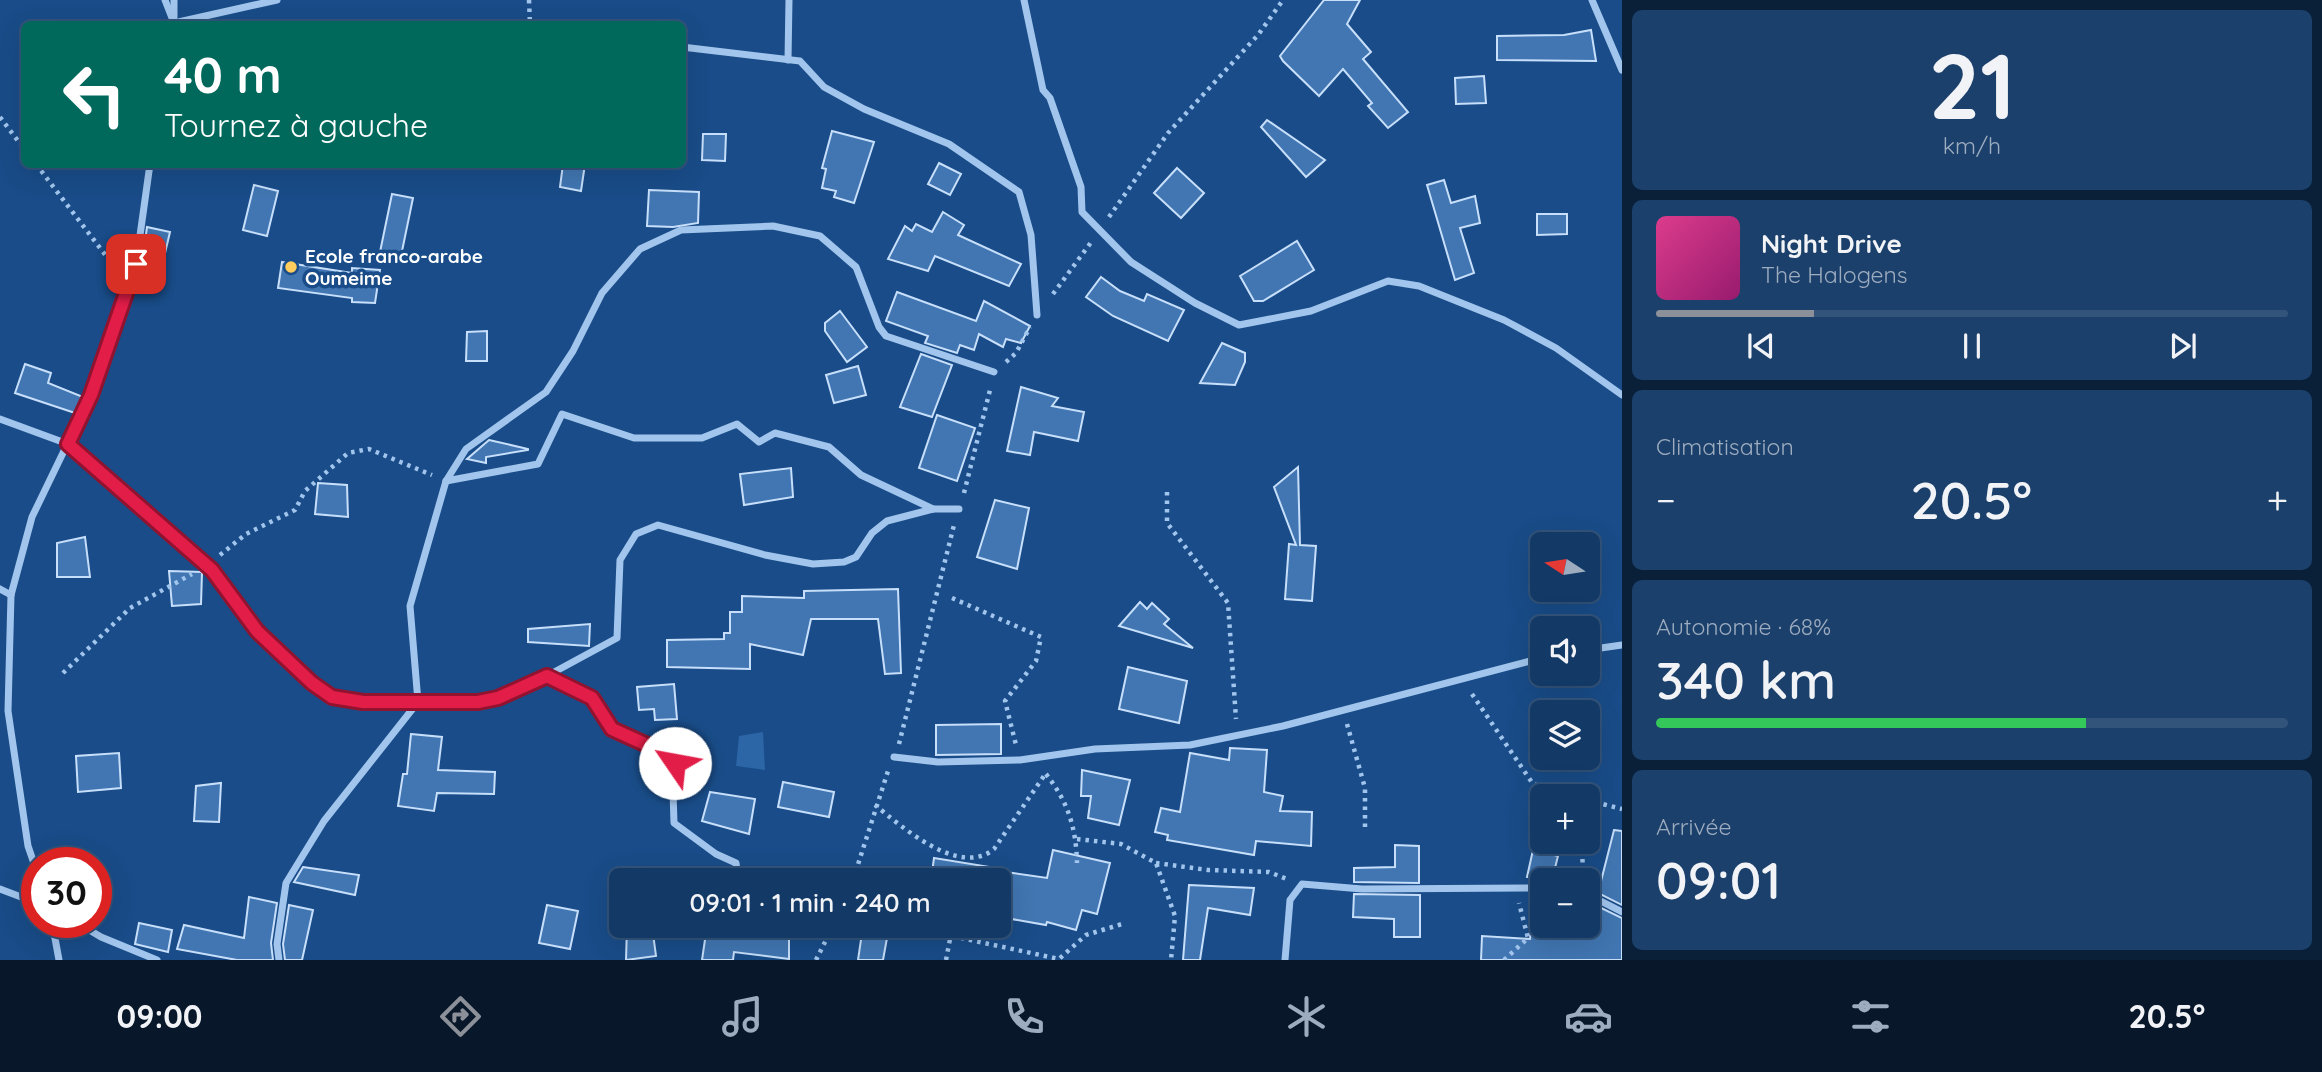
<!DOCTYPE html>
<html lang="fr">
<meta charset="utf-8">
<style>
body{margin:0;font-family:Quicksand,sans-serif;background:#1c406c;color:#f1f3f6;height:100vh;display:flex;flex-direction:column;font-size:26px;white-space:nowrap}
*{box-sizing:border-box;margin:0}
p{font-size:23px;color:#9dacbf}
.icon{flex:none;width:38px;height:38px;fill:none;stroke:currentColor;stroke-width:2;stroke-linecap:round;stroke-linejoin:round}
.map{position:relative;flex:1;overflow:hidden}
.side{display:flex;flex-direction:column;gap:10px;padding:10px;background:#0a1f38;width:700px}
.side>*{flex:none}
.banner{position:absolute;left:21px;top:21px;width:665px;height:147px;border-radius:10px;box-shadow:0 7px 28px #0002,0 0 0 2px #32537a;background:#00695c;color:#fff;overflow:hidden}
.needle{width:46px;rotate:282deg}
.tools{position:absolute;left:1530px;top:532px;display:grid;gap:14px}
.tools a{display:grid;place-items:center;width:70px;height:70px;border-radius:10px;background:#133966;box-shadow:0 7px 28px #0002,0 0 0 2px #32537a;font-size:35px}
.speed{position:absolute;left:21px;top:847px;display:flex;gap:14px;font-size:35px;font-weight:700;text-align:center}
.speed>*{display:grid;place-content:center;width:91px;height:91px;border-radius:50%;background:#133966;box-shadow:0 7px 28px #0002,0 0 0 2px #32537a;line-height:1}
.speed .limit{border:10px solid #d22;background:#fff;color:#111}
.pin{position:absolute;display:grid;place-items:center;width:60px;height:60px;color:#fff;margin:-30px;border-radius:14px;box-shadow:0 4px 10px #0006}
.me{position:absolute;width:77px;margin:-38px;rotate:303deg;stroke-linejoin:round;filter:drop-shadow(0 0 5px #0008)}
.turn{display:flex;align-items:center;gap:24px;height:147px;padding:0 28px;font-size:32px}
.turn .icon{width:91px;height:91px;stroke-width:2.5}
.turn b{display:block;font-size:49px;line-height:60px}
.big{font-size:52px;font-weight:600;line-height:1.1}
.side .card{flex:1;display:flex;flex-direction:column;justify-content:center;gap:10px;min-width:0;padding:0 24px;border-radius:10px;background:#1c406c}
.side .dial{align-items:center;gap:0}
.dial b{font-size:91px;line-height:1}
.song{display:flex;align-items:center;gap:21px}
.cover{width:84px;height:84px;border-radius:10px;background:linear-gradient(135deg,hsl(330 70% 55%),hsl(320 70% 35%))}
.played{height:7px;border-radius:4px;background:linear-gradient(90deg,#8c9099 25%,#32537a 25%)}
.keys{display:flex;justify-content:space-around;direction:ltr}
.heat{display:flex;justify-content:space-between;align-items:center;font-size:38px;direction:ltr}
.charge{height:10px;border-radius:5px;background:linear-gradient(90deg,#34c759 68%,#32537a 0)}
.trip{position:absolute;left:609px;top:868px;width:402px;height:70px;border-radius:10px;background:#133966;box-shadow:0 7px 28px #0002,0 0 0 2px #32537a;font-weight:600;line-height:70px;text-align:center}
.tabs{display:flex;height:112px;justify-content:space-around;align-items:center;background:#081729;color:#9dacbf}
.tabs .icon{width:49px;height:49px}
.tabs .on{color:#8c9099}
.tabs b{font-size:32px;color:#f1f3f6}
main{display:flex;flex:1;min-height:0}
.map>svg:first-child{display:block}
</style>
<main>
<div class="map">
<svg width="1622" height="960" viewBox="0 0 1622 960">
<rect width="100%" height="100%" fill="#194c88"/>
<path fill="#2c66a7" d="M763,732L765,770L736,766L739,736Z"/>
<g fill="#4176b2" stroke="#c7dffa" stroke-width="2">
<path d="M1324,0H1360L1347,24L1371,52L1363,59L1408,112L1388,128L1368,106L1372,103L1343,69L1319,96L1283,61L1280,56Z"/>
<path d="M1591,30L1596,61L1497,60V36L1564,35Z"/>
<path d="M1484,76L1486,103L1456,104L1455,78Z"/>
<path d="M1267,120L1325,160L1306,177L1261,127Z"/>
<path d="M832,131L874,142L854,203L834,197L836,191L822,188L826,169L822,168Z"/>
<path d="M703,134H726L725,161L702,160Z"/>
<path d="M939,163L961,174L950,195L928,184Z"/>
<path d="M563,164H585L581,191L560,187Z"/>
<path d="M1177,168L1204,193L1181,218L1154,193Z"/>
<path d="M1444,180L1451,203L1475,196L1480,223L1460,228L1474,273L1455,280L1427,185Z"/>
<path d="M254,185L278,191L267,236L243,230Z"/>
<path d="M649,190L699,192L698,223L673,227L647,226Z"/>
<path d="M392,194L413,198L401,256L380,252Z"/>
<path d="M943,212L964,225L958,235L1021,264L1009,286L935,256L928,271L888,259L905,226L912,231L916,224L932,232Z"/>
<path d="M1537,214H1567V234L1537,235Z"/>
<path d="M147,227L170,232L162,266L142,262Z"/>
<path d="M1297,241L1314,270L1263,301H1254L1240,276Z"/>
<path d="M282,262L352,273V268L380,270L375,303L352,302V298L278,288Z"/>
<path d="M1101,277L1120,291L1144,301L1147,294L1184,310L1168,341L1113,316L1086,297Z"/>
<path d="M897,292L976,321L984,301L1030,326L1021,343L1006,339L1003,347L979,334L974,350L960,345L957,353L925,343L928,336L886,321Z"/>
<path d="M840,311L867,347L847,362L825,331V323Z"/>
<path d="M487,331V361H466L467,332Z"/>
<path d="M1222,343L1245,353V362L1235,385L1200,383Z"/>
<path d="M921,354L952,365L932,417L900,407Z"/>
<path d="M25,364L51,373L48,383L83,397L75,413L15,393Z"/>
<path d="M858,366L866,395L834,403L826,375Z"/>
<path d="M1021,387L1058,398L1052,406L1084,412L1078,441L1034,432L1030,455L1007,451Z"/>
<path d="M937,415L975,428L957,481L919,468Z"/>
<path d="M489,440L528,449V450L486,457V463L467,459Z"/>
<path d="M1298,467L1300,545L1316,546L1312,601L1285,599L1289,544L1296,545L1274,487Z"/>
<path d="M791,468L793,497L744,505L740,474Z"/>
<path d="M318,483L347,485L348,517L315,514Z"/>
<path d="M995,500L1029,508L1017,569L977,557Z"/>
<path d="M85,537L90,577H57V543Z"/>
<path d="M169,571L202,572L201,604L172,606Z"/>
<path d="M898,589L901,673L885,674L878,619H811L803,655L750,644V669L667,667V640L724,639V633H730V612H742V596L804,598V591Z"/>
<path d="M1140,602L1147,609L1152,603L1169,619L1164,624L1193,648L1119,626Z"/>
<path d="M590,624L589,646L528,642V629Z"/>
<path d="M1128,667L1187,681L1179,723L1119,709Z"/>
<path d="M674,684L677,719L655,720L654,709L639,710L637,687Z"/>
<path d="M1001,724V754L936,755V725Z"/>
<path d="M411,734L442,737L438,770L495,772L494,794L437,793L434,811L398,806L403,774H407Z"/>
<path d="M1230,748L1267,750L1264,792L1283,796L1280,811L1312,812L1311,846L1256,841L1254,855L1167,840L1168,835L1155,832L1161,808L1180,812L1190,753L1229,760Z"/>
<path d="M119,753L121,788L78,792L76,756Z"/>
<path d="M1082,770L1130,780L1119,825L1088,818L1091,796H1081Z"/>
<path d="M783,782L834,792L829,817L778,807Z"/>
<path d="M221,783L219,822L194,821L196,786Z"/>
<path d="M710,792L755,799L749,834L702,821Z"/>
<path d="M1614,830L1622,831V905L1598,893Z"/>
<path d="M1395,845L1419,846V883L1354,882V868L1395,867Z"/>
<path d="M1053,850L1110,863L1097,914L1082,910L1076,930L1047,922L1046,925L1000,917L1003,893L999,892V871L1047,878Z"/>
<path d="M1533,850L1558,856L1552,880L1527,877Z"/>
<path d="M934,858L996,868L995,880H931Z"/>
<path d="M303,867L359,875L355,895L294,882Z"/>
<path d="M1189,885L1254,888L1250,915L1208,908L1200,960H1183Z"/>
<path d="M1354,894L1420,895V937H1394V919L1353,917Z"/>
<path d="M249,897L277,903L271,943L273,960H237L177,949L184,925L244,938Z"/>
<path d="M289,905L313,910L302,960H285L283,944Z"/>
<path d="M547,905L578,911L570,949L539,943Z"/>
<path d="M1595,905L1622,918V960H1481L1482,936L1530,939L1531,926H1590Z"/>
<path d="M139,923L172,930L168,952L135,944Z"/>
<path d="M627,926H652L656,956L626,960Z"/>
<path d="M707,926H789V959L734,952L733,960H702Z"/>
<path d="M862,933L887,938L883,960H858Z"/>
</g>
<g fill="none" stroke-linecap="round" stroke-linejoin="round">
<g stroke="#a1c5ed" stroke-width="4.5" stroke-dasharray="3.5 5" stroke-linecap="butt">
<path d="M529,0L530,24"/>
<path d="M0,117L24,149"/>
<path d="M36,164L116,269"/>
<path d="M1109,217L1168,133L1258,35L1283,0"/>
<path d="M1053,294L1092,241"/>
<path d="M1006,362L1016,353L1030,327"/>
<path d="M1167,492V523L1228,603L1236,719"/>
<path d="M964,493L991,386"/>
<path d="M220,555L246,534L295,510L305,491L348,453L369,449L432,475"/>
<path d="M952,598L1041,637L1036,661L1005,701L1016,745"/>
<path d="M63,673L130,608L192,574"/>
<path d="M1472,694L1533,784L1574,796"/>
<path d="M1347,724L1365,788V830"/>
<path d="M899,744L954,525"/>
<path d="M1046,774C1068,802 1076,827 1077,863"/>
<path d="M1587,800L1622,809"/>
<path d="M875,805C901,826 959,878 994,849L1046,773"/>
<path d="M1077,839L1121,844L1156,863L1175,916L1171,960"/>
<path d="M1582,842L1583,879"/>
<path d="M1156,863L1208,870L1269,872L1287,879"/>
<path d="M853,880L888,771"/>
<path d="M919,929L1059,959L1086,935L1122,924"/>
<path d="M816,960L833,926"/>
<path d="M946,960L951,934"/>
<path d="M1504,960L1528,938L1519,903"/>
</g>
<g stroke="#a1c5ed" stroke-width="7">
<path d="M165,0L174,23L277,0"/>
<path d="M174,0V17"/>
<path d="M1024,0L1043,90L1050,98L1081,187L1082,212L1131,262L1195,303L1239,325L1311,311L1388,281L1419,286L1504,320L1556,348L1622,395"/>
<path d="M1592,0L1622,70"/>
<path d="M682,47L800,61L824,87L864,109L949,144L1019,192L1031,235L1037,315"/>
<path d="M788,60L789,0"/>
<path d="M0,419L68,444L212,570L257,631L312,683L332,697L363,702L448,703L498,698L534,683L617,638L620,560L636,534L658,525L765,555L813,564L844,562L856,557L872,533L887,521L933,509H959"/>
<path d="M446,481L538,464L562,414L634,438H702L737,424L759,442L775,433L829,447L861,475L933,509"/>
<path d="M0,589L11,595"/>
<path d="M1587,650L1622,645"/>
<path d="M547,675L592,698L612,729L672,759L674,823L716,854L736,863L738,880"/>
<path d="M894,757L938,762L1020,760L1095,749L1190,745L1283,726L1542,658"/>
<path d="M37,872L28,846L8,711L11,595L32,517L91,395L136,264L150,164"/>
<path d="M0,889L37,903"/>
<path d="M1587,894L1622,912"/>
<path d="M52,922L59,960"/>
<path d="M76,922L101,937L157,960"/>
<path d="M279,960L277,944L286,883L324,821L418,702L410,606L446,481L466,449L546,392L573,351L602,293L640,249L681,230L773,226L820,236L856,267L879,327L886,336L994,372"/>
<path d="M1285,960L1290,900L1302,884L1362,889L1542,888"/>
</g>
</g>
<g fill="none" stroke-linecap="round" stroke-linejoin="round">
<g stroke="#92132f" stroke-width="18">
<path id="route" d="M136,264L91,395L68,444L212,570L257,631L312,683L332,697L363,702H478L498,698L547,676L592,698L612,729L669,755L675,763"/>
</g>
<use href="#route" stroke="#e11d48" stroke-width="12"/>
</g>
<circle fill="#ffcd5d" stroke="#194c88" stroke-width="2.5" cx="291" cy="267" r="7"/>
<g text-anchor="middle" stroke-width="7" stroke-linejoin="round" paint-order="stroke">
<g font-size="19" font-weight="bold" fill="#fff" stroke="#194c88" text-anchor="start">
<text x="305" y="263">Ecole franco-arabe<tspan x="305" dy="22">Oumeime</tspan></text>
</g>
</g>
</svg>
<div class="tools">
<a><svg class="needle" viewBox="-14 -14 28 28"><path d="M0-13l5 13h-10z" fill="#e53935"/><path d="M0 13l5-13h-10z" fill="#9dacbf"/></svg></a>
<a><svg class="icon" aria-label="sound" viewBox="0 0 24 24"><path d="M4 9h4l5-4v14l-5-4H4zM17 9q2 3 0 6"/></svg></a>
<a><svg class="icon" aria-label="layers" viewBox="0 0 24 24"><path d="M12 4l9 5-9 5-9-5zM3 14l9 5 9-5"/></svg></a>
<a>+</a>
<a>−</a>
</div>
<div class="speed"><div class="limit">30</div></div>
<div class="pin" style="left:136px;top:264px;background:#d93025"><svg class="icon" aria-label="arrive" viewBox="0 0 24 24"><path d="M6 21V4h12l-3 4 3 4H6"/></svg></div>
<svg class="me" style="left:675px;top:763px" viewBox="-20 -20 40 40"><circle r="19" fill="#fff"/><path d="M0-13L10 11 0 6-10 11z" fill="#e11d48"/></svg>
<div class="trip">09:01 · 1 min · 240 m</div>
<div class="banner">
<div class="turn"><svg class="icon" aria-label="left" viewBox="0 0 24 24"><path d="M17 20v-9H6M10 6l-5 5 5 5"/></svg><div><b>40 m</b>Tournez à gauche</div></div>
</div>
</div>
<section class="side">
<div class="card dial"><b>21</b><p>km/h</p></div>
<div class="card">
<div class="song"><i class="cover"></i><div><b>Night Drive</b><p>The Halogens</p></div></div>
<div class="played"></div>
<div class="keys"><svg class="icon" aria-label="previous" viewBox="0 0 24 24"><path d="M18 5L8 12l10 7zM5 5v14"/></svg><svg class="icon" aria-label="pause" viewBox="0 0 24 24"><path d="M8 5v14M16 5v14"/></svg><svg class="icon" aria-label="next" viewBox="0 0 24 24"><path d="M6 5l10 7-10 7zM19 5v14"/></svg></div>
</div>
<div class="card"><p>Climatisation</p>
<div class="heat"><a>−</a><b class="big">20.5°</b><a>+</a></div>
</div>
<div class="card"><p>Autonomie · 68%</p><b class="big">340 km</b><div class="charge"></div></div>
<div class="card"><p>Arrivée</p><b class="big">09:01</b></div>
</section>
</main>
<nav class="tabs">
<b>09:00</b>
<svg class="icon on" aria-label="directions" viewBox="0 0 24 24"><path d="M12 3l9 9-9 9-9-9zM9 14v-3h6M13 9l2 2-2 2"/></svg>
<svg class="icon" aria-label="music" viewBox="0 0 24 24"><path d="M9 18V5l10-2v13"/><circle cx="6" cy="18" r="3"/><circle cx="16" cy="16" r="3"/></svg>
<svg class="icon" aria-label="phone" viewBox="0 0 24 24"><path d="M5 4h4l2 5-3 2q2 4 5 5l2-3 5 2v4C11 20 4 13 5 4z"/></svg>
<svg class="icon" aria-label="climate" viewBox="0 0 24 24"><path d="M12 3v18M4 7l16 10M4 17L20 7"/></svg>
<svg class="icon" aria-label="car" viewBox="0 0 24 24"><path d="M5 17H2v-5l4-1 3-4h7l3 4 3 1v5h-3M9 17h6M6 11h13"/><circle cx="7" cy="17" r="2"/><circle cx="17" cy="17" r="2"/></svg>
<svg class="icon" aria-label="filters" viewBox="0 0 24 24"><path d="M4 7h16M4 17h16"/><circle cx="9" cy="7" r="2"/><circle cx="15" cy="17" r="2"/></svg>
<b>20.5°</b>
</nav>
